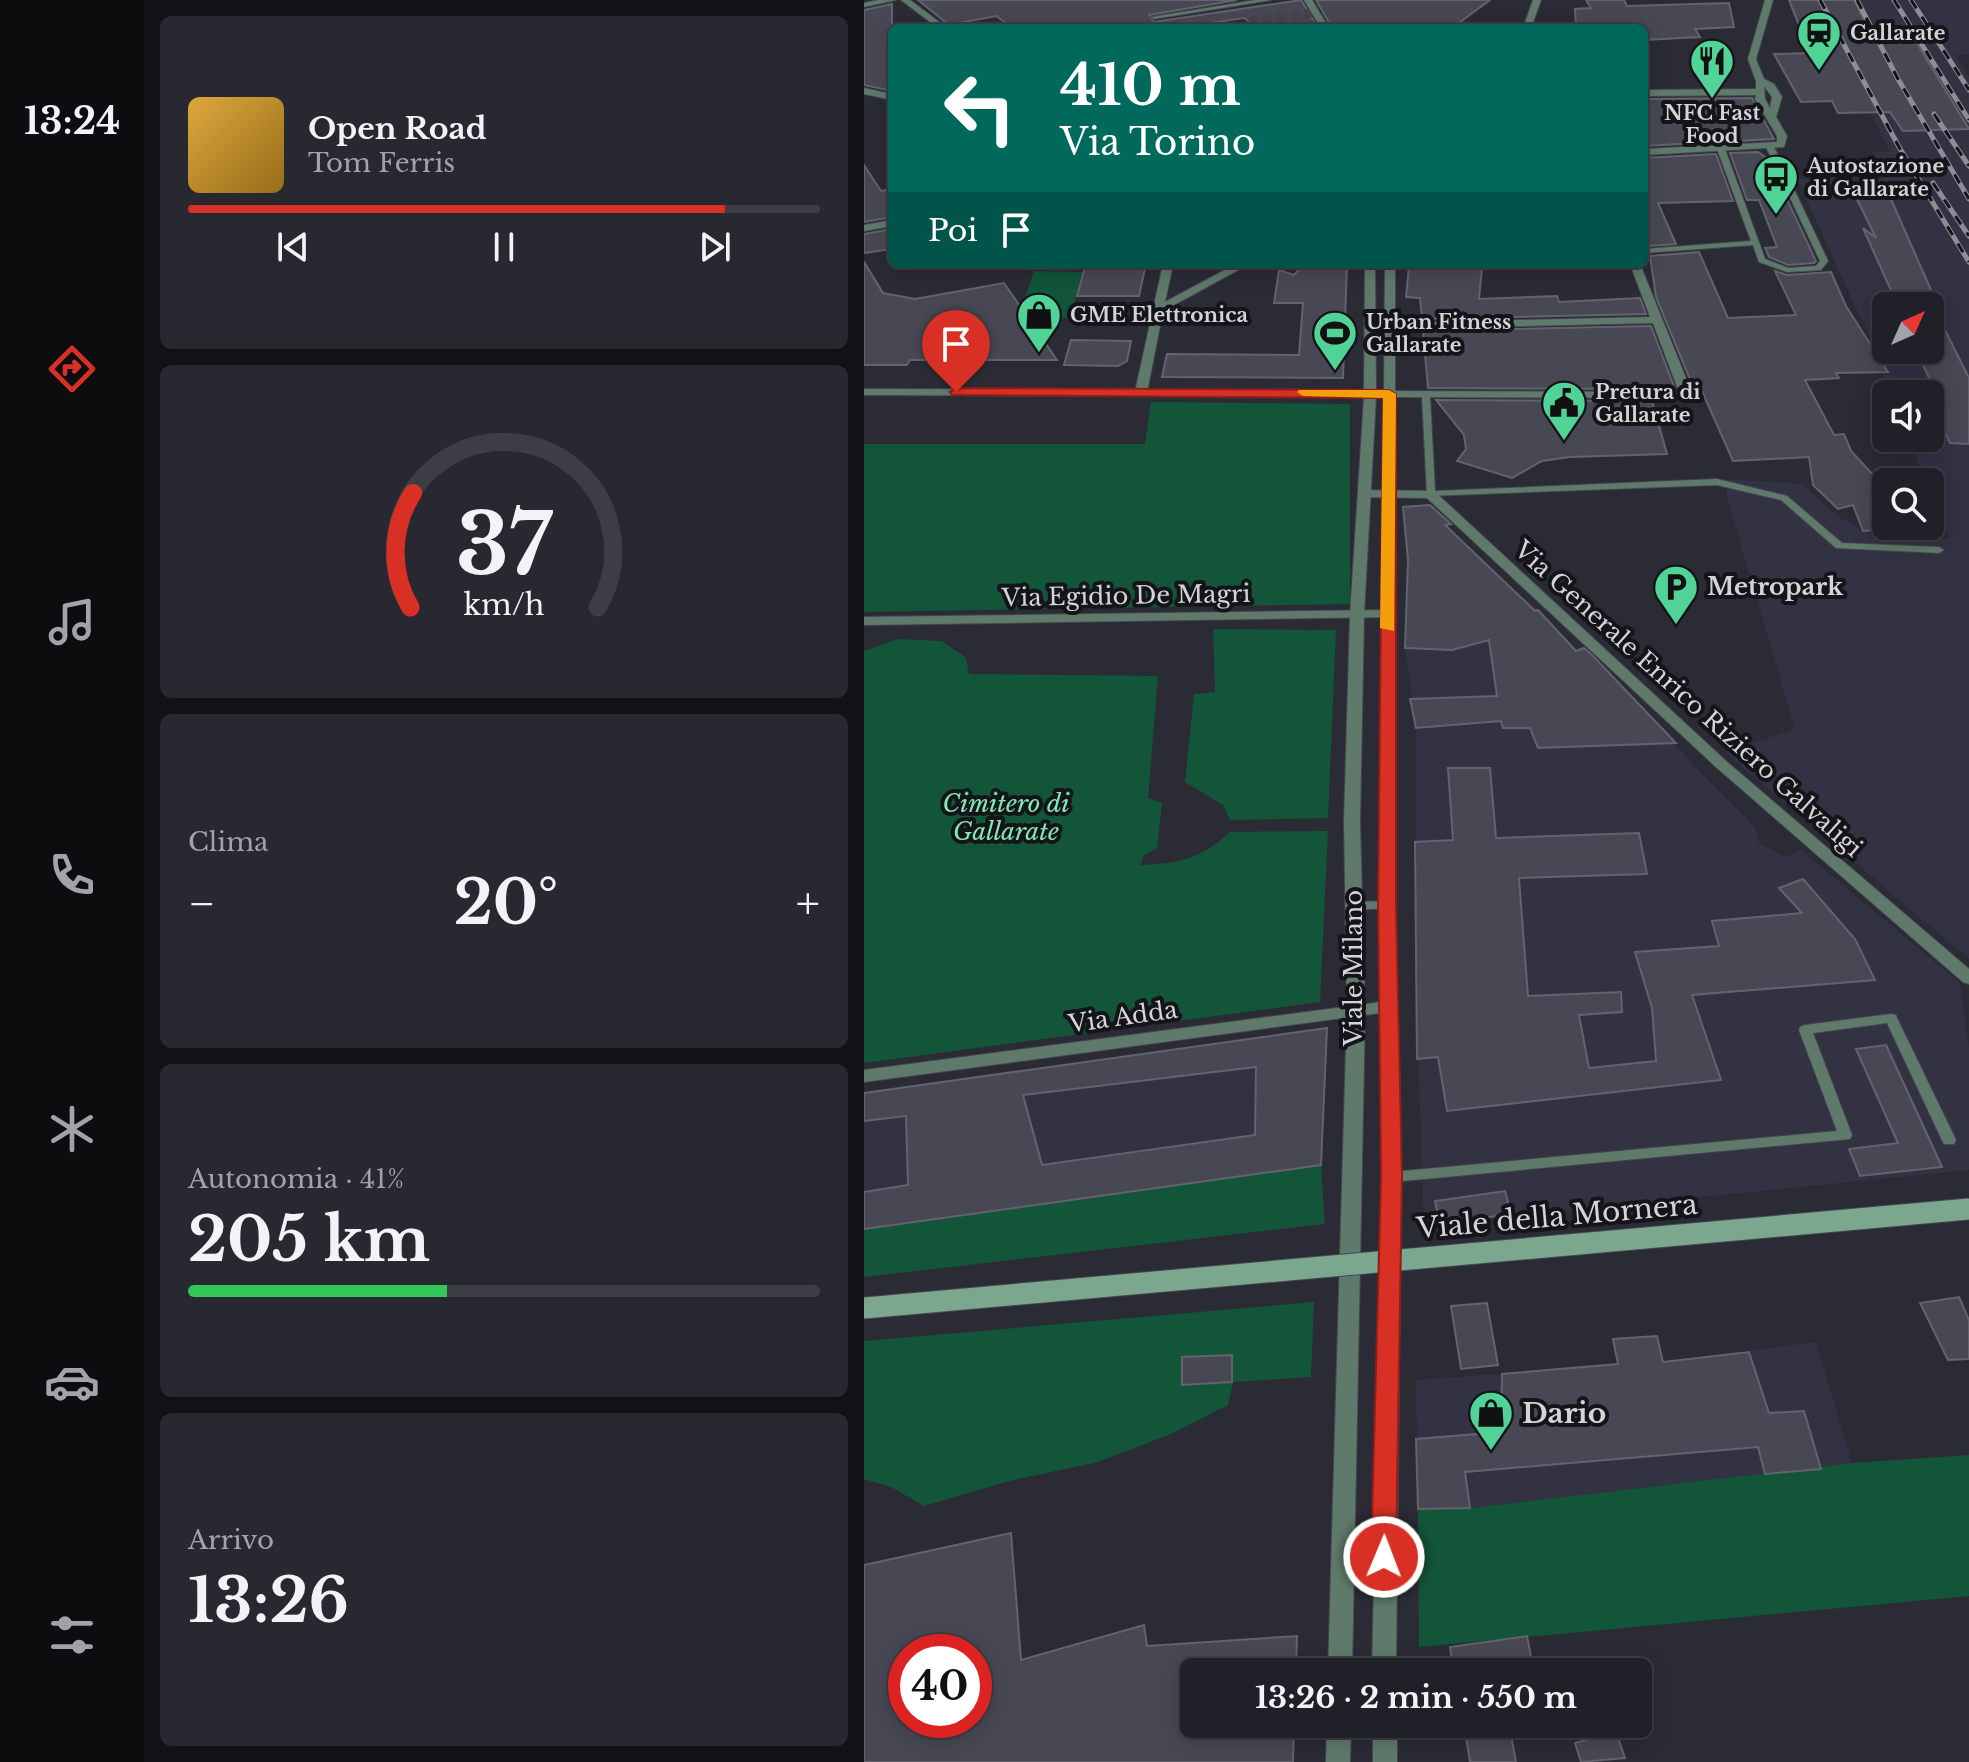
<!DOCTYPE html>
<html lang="it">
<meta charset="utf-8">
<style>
body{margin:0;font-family:"Libre Baskerville",serif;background:#282830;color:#f1f3f6;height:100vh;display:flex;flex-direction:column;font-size:30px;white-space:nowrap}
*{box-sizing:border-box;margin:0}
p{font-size:26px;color:#a2a3a8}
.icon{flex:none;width:44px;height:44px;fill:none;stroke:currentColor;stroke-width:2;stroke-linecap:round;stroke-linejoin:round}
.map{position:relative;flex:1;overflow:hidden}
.drawer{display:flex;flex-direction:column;gap:16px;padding:16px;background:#121216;width:720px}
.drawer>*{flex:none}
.guide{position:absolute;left:24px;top:24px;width:760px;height:244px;border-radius:12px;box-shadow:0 4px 20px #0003,0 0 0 2px #3d3e45;background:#00695c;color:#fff;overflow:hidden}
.needle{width:52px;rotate:45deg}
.buttons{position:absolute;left:1008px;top:292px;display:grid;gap:16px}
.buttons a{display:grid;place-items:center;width:72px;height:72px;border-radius:12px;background:#202028;box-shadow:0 4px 20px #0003,0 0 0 2px #3d3e45;font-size:40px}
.speed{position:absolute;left:24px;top:1634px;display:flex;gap:16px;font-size:40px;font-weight:700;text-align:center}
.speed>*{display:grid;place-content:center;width:104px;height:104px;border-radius:50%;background:#202028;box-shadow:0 4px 20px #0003,0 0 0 2px #3d3e45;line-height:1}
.speed .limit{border:12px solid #d22;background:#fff;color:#111}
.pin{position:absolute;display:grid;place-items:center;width:68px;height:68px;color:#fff;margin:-82px -34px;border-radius:50% 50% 50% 0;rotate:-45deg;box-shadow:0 0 8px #0007}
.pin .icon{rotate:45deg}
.me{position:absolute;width:88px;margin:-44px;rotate:1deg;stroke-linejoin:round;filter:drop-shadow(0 0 6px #0008)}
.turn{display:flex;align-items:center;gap:28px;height:168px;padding:0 40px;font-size:36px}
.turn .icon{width:104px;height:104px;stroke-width:2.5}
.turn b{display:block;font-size:56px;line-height:68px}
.then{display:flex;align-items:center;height:76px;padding:0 40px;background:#0003;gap:16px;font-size:30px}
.big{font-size:60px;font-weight:700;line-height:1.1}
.drawer .widget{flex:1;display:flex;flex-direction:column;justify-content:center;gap:12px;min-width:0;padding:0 28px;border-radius:12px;background:#282830}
.drawer .dial{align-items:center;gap:0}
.dial svg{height:208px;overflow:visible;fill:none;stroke:#3d3e45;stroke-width:7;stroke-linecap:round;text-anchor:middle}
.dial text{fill:#f1f3f6;stroke:none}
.song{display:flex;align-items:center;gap:24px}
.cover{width:96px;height:96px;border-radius:12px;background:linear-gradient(135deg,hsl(40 70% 55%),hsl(40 70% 35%))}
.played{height:8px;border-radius:4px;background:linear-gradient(90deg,#d93025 85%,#3d3e45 85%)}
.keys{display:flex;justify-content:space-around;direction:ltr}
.heat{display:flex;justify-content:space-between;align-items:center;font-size:44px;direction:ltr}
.charge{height:12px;border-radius:6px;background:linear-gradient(90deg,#34c759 41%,#3d3e45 0)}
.trip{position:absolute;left:316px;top:1658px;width:472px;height:80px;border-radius:12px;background:#202028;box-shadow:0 4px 20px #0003,0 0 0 2px #3d3e45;font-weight:700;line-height:80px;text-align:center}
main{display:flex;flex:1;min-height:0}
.tab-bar{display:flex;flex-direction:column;width:144px;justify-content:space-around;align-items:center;background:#0d0d10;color:#a2a3a8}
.tab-bar .icon{width:56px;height:56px}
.tab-bar .on{color:#d93025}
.tab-bar b{font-size:36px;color:#f1f3f6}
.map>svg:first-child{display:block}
</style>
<main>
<nav class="tab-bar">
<b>13:24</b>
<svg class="icon on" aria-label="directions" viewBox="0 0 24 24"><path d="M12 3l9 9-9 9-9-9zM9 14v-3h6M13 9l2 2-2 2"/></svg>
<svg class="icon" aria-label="music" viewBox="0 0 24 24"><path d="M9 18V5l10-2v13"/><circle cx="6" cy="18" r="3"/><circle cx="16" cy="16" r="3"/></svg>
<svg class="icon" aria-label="phone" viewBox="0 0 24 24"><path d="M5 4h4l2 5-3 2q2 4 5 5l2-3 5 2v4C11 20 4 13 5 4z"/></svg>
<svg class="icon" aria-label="climate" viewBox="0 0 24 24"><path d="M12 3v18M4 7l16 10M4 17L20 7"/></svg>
<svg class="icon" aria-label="car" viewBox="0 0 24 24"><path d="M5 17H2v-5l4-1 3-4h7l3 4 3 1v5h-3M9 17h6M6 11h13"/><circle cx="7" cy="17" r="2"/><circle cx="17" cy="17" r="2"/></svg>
<svg class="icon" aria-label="filters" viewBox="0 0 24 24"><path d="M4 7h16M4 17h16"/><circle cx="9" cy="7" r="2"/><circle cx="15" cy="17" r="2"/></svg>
</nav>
<section class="drawer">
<div class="widget">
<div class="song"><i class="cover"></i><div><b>Open Road</b><p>Tom Ferris</p></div></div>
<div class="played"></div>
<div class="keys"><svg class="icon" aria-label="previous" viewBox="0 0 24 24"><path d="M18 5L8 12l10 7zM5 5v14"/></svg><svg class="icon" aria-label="pause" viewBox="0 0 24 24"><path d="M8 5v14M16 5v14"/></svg><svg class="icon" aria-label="next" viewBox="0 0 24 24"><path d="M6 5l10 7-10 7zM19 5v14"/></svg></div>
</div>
<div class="widget dial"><svg viewBox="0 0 100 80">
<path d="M14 69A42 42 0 1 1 86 69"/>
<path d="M14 69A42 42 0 0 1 15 25" stroke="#d93025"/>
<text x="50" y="56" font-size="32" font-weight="700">37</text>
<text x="50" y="72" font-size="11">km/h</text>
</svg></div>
<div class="widget"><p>Clima</p>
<div class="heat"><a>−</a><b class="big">20°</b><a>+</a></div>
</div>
<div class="widget"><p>Autonomia · 41%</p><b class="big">205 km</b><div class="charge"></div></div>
<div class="widget"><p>Arrivo</p><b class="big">13:26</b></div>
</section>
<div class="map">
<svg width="1105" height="1762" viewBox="0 0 1105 1762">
<rect width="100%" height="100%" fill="#2b2b36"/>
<g fill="#333243" fill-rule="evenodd">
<path d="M949,0H1105V54L1091,55L1105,77V959L861,752L931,729L862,494L865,479L938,484L975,517L1010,537L1086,538L1066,491V482H1062L1044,438H1066V394H1027L1002,330L933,179L1022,178L1008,152H1026ZM1022,306H1066V350H1022Z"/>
<path d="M543,558H562L640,582L675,610L712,651L722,648L735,667L891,828L895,843L922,857L936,849L1096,983L1105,1048V1170L560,1225L551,963L552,728L541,648Z"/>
<path d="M463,1028L457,1165L0,1229V1093Z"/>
<path d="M952,1342L988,1463L606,1508L554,1509L552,1380L799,1362Z"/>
</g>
<g fill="#125539" fill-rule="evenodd">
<path d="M170,271L219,272L206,318L155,317Z"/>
<path d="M287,402L486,404V604L0,612V444H281Z"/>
<path d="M349,629L472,630L464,818L366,820L359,805L321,782L330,694L351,692Z"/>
<path d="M34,639L78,641L102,658L105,674L294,676L284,798L298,803L293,848L279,856L277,865C314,864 339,858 366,832L464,831L456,1002L0,1063V651Z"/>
<path d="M457,1165L461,1224L0,1277V1229Z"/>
<path d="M450,1302L447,1377L369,1382L364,1405L307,1434L234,1462L145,1481L60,1506L27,1487L0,1479V1341ZM368,1355V1382L318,1384V1357Z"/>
<path d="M1105,1455V1596L555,1647L554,1509L606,1508L988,1463Z"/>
</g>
<g fill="#484854" stroke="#636370" stroke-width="2" fill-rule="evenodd">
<path d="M54,0H373L285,15L290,22L437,0L454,28H394L380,18L312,28L254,25L149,28L132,16L85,25Z"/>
<path d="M452,0H626L588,28H468Z"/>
<path d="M722,0H760L763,6L865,3L870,27L831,29L836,37L780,40V28H712L711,9L727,8Z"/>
<path d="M925,0H990L1004,27H1043L1105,129L1039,131L1026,112L974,113L968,101L937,102L910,54L946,53Z"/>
<path d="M28,4V91L0,85V10Z"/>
<path d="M888,98L910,139L780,146V99Z"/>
<path d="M894,152L904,159L952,261L950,263L924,265L905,257L901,248L913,247L895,200H883L866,153Z"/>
<path d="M852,154L869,201L794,203L812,244L785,246L784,241H780V158Z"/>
<path d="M0,165L17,191L28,189V217L0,222Z"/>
<path d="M1015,182L1023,199H1027L1074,306H1069L1105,378V444L1086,443L1060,388L1068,384L1052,350H1066V306H1034L999,228L1012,238L985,183Z"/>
<path d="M28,229V249L0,253V234Z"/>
<path d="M835,252L864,318L932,315L911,271L923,275L967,272L982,306L1024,372L972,373L975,378L941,380L970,435L980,434L987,451L1012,478L1022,477V530L999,531L989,505L974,509L949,485L945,457L869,461L837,389H830L792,297L786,256Z"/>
<path d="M0,262L19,293L51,299L140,283L193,360H46L43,365H0Z"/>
<path d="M222,264H282L275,296H213Z"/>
<path d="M440,264H483L479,378L298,377L303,354L435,355L439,303H410L415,270L430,275Z"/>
<path d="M545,266L618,268L615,299L693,296L695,302L776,298L782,314L558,319L556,298L542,297Z"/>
<path d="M787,326L811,389L564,388L559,331Z"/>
<path d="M207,340L267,341L263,361L254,366L200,365Z"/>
<path d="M572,400L788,401L803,454L706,457L678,461L648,478L593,461L602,449L600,435Z"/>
<path d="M566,505L587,524L581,525L671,611L674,610L712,651L720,648L728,655L812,743L674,748L666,728H639L637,721L552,728L546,699L633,696L625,640L588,650L541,648L544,560L539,507Z"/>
<path d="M584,768H626L632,838L775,833L783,874L655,878L664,996L757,992L758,1012L715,1015L725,1068L792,1061L788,1008L771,952L855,946L848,921L938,913L915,888L939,879L991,939L1011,980L828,995L857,1080L583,1111L574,1057L553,1059L551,842L589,840Z"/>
<path d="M463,1028L457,1165L0,1229V1192L44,1185L42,1116L0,1121V1093ZM392,1067L391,1135L178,1165L159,1095Z"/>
<path d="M1022,1045L1078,1167L996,1176L985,1149L1034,1143L992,1049Z"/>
<path d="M641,1191L647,1214L576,1224L571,1201Z"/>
<path d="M1095,1297L1105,1320V1359L1084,1360L1056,1303Z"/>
<path d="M623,1303L634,1365L597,1369L587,1306Z"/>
<path d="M793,1336L799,1362L885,1352L905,1413L940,1411L957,1469L901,1474L894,1447L601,1472L606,1508L554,1509L552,1439L637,1432L638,1374L754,1364L749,1339Z"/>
<path d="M368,1355V1382L318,1385V1357Z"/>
<path d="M147,1533L157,1660L280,1625L283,1646L433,1636L432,1672H330V1724H430L429,1762H0V1565ZM42,1652H110V1720H42Z"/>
<path d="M663,1636L670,1672H590L586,1647Z"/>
<path d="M600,1724H645L652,1762H606Z"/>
<path d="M752,1732L761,1758L717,1762L711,1743Z"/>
</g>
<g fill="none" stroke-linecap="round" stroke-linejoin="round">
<g stroke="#44444f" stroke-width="9" stroke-dasharray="9 5" stroke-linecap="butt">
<path d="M385,22L451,12"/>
<path d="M428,28L458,24"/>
</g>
<g stroke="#464650" stroke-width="2">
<g id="service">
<path d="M392,0H407L290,19L287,17Z"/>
<path d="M903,145L910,147L964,261L957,270L923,272L895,262L889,245L780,253V249L887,241L853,149L857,147L861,149L901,259L924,268L952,266L956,261L902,147Z"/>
<path d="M562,393L566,396L571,491L853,479L923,496L978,543L1075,547L1080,550L1075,553L972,548L917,500L853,485L563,496L558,396Z"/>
<path d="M523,901L527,902L529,905L527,908L491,910L485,906L491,902Z"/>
<path d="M1027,1014L1032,1015L1033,1018L1092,1140L1090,1144H1080L1078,1140L1023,1023L949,1033L988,1135L986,1139L528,1182L523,1181L521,1177L523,1173L528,1172L973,1131L935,1030L936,1027L941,1025Z"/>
</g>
</g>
<g stroke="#464650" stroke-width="2">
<g id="minor">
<path d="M14,0H32L0,7V3Z"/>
<path d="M37,0H46L83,28H74Z"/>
<path d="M440,0H448L465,28H457Z"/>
<path d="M901,0H909L892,59L900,79L910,84L918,97L912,117L923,136L920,147L780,155V149L913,142V136L891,99L892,95L780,96V90L892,89V81L884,59ZM900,86L908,97L906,108L901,99Z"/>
<path d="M0,88L28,94V100L0,94Z"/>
<path d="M28,220V226L0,231V225Z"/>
<path d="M299,264H309L301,302L372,264H385L299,311L283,392L277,395L271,392Z"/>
<path d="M766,264H776L828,393L822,398L525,397L519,394L525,391L815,392L789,323L526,329L520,326L526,323L786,317Z"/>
<path d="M499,490L570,491L862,761L1105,969V984L1099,982L852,767L563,498L495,497V491Z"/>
<path d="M524,610L529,611V617L0,625V617Z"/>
<path d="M525,1001L531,1003L534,1007L531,1011L0,1082V1070Z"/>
</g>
</g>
<g stroke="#464650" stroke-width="2">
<g id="tertiary">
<path d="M669,0H677L667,28H659Z"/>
<path d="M501,264H511L512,390L520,394L521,264H531V905L537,1177L532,1672H508L519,1177L515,905L520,394L512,397L500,615L496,822L501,1011L488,1672H464L483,1011L480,822L486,615L500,397L0,395V389L500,390Z"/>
<path d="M463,1724H487L486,1762H462Z"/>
<rect x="509" y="1724" width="24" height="38"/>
</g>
</g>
<use href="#service" fill="#5f7a6b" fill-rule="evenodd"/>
<use href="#minor" fill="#5f7a6b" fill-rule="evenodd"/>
<use href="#tertiary" fill="#5f7a6b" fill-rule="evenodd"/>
<g stroke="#8d8d95" stroke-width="5">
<g id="rail">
<path d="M956,0L1035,147L1105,262"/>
<path d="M993,0L1034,79L1105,199"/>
<path d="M1030,0L1105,120"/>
<path d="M1047,0L1105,90"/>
<path d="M1070,114L1105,166"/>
<path d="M1069,183L1105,236"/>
</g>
</g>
<use href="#rail" stroke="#141419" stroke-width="3" stroke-dasharray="10" stroke-linecap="butt"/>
<g stroke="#464650" stroke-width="23" stroke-linecap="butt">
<path id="secondary-bridge" d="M0,1308L1105,1209"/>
</g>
<use href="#secondary-bridge" stroke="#7aa78e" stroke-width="21"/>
</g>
<path fill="#d93025" stroke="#8d1f18" stroke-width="2" d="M92,388L525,390L532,394V905L538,1177L532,1557L529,1565L520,1568L511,1565L507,1557L517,1177L514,905L519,398L88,395L86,392Z"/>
<path fill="#f59e0b" d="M435,390H525L532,394L530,631L516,628L519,398L439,396L433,392Z"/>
<defs>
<g id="station-pin" transform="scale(2.3)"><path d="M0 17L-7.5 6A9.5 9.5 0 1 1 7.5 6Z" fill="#51d398" stroke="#141419"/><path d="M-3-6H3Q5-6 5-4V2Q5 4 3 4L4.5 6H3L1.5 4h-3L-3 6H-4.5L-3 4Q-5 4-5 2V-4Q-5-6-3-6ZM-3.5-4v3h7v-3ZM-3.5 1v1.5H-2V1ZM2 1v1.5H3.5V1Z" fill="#111"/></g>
<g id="restaurant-pin" transform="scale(2.3)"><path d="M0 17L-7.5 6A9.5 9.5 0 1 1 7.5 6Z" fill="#51d398" stroke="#141419"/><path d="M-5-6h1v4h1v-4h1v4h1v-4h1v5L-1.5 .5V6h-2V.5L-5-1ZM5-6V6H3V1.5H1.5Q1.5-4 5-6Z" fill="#111"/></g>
<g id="bus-pin" transform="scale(2.3)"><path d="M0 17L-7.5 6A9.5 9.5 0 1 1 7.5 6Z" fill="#51d398" stroke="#141419"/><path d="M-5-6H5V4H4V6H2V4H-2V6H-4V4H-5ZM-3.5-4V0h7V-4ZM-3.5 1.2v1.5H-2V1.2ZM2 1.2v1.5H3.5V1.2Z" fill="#111"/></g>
<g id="shop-pin" transform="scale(2.3)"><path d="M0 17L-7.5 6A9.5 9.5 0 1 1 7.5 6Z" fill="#51d398" stroke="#141419"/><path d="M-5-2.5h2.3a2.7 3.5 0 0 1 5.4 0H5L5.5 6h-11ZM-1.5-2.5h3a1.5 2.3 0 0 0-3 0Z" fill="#111"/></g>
<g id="stadium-pin" transform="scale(2.3)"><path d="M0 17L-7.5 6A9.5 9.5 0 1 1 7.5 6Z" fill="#51d398" stroke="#141419"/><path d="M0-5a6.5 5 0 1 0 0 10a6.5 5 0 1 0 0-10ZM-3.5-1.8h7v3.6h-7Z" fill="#111"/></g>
<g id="civic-pin" transform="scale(2.3)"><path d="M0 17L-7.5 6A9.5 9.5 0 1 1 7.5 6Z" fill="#51d398" stroke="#141419"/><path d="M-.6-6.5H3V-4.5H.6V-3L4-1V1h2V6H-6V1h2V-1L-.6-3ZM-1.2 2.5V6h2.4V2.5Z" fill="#111"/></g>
<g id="parking-pin" transform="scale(2.3)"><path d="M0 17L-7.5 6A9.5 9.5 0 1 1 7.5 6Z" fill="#51d398" stroke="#141419"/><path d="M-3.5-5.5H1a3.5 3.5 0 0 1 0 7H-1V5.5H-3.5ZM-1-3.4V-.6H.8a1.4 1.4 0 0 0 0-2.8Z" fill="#111"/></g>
</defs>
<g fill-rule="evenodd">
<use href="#station-pin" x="955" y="33"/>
<use href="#restaurant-pin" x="848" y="61"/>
<use href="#bus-pin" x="912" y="177"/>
<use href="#shop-pin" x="175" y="315"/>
<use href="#stadium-pin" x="471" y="333"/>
<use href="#civic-pin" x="700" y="403"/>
<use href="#parking-pin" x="812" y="587"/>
<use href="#shop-pin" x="627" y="1413"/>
</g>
<g text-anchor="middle" stroke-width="8" stroke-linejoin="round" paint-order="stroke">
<g font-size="20" font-weight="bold" fill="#d3d3da" stroke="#141419" text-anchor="start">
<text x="986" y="40">Gallarate</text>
<text x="848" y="120" text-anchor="middle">NFC Fast<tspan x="848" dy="23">Food</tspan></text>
<text x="943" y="173">Autostazione<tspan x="943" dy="23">di Gallarate</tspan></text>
<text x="206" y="322">GME Elettronica</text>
<text x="502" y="329">Urban Fitness<tspan x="502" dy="23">Gallarate</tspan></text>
<text x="731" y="399">Pretura di<tspan x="731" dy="23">Gallarate</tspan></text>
</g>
<g font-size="24" font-weight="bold" fill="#d3d3da" stroke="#141419" text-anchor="start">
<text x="843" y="595">Metropark</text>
</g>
<g font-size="24" fill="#d3d3da" stroke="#141419">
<text transform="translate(262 596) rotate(-1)" y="8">Via Egidio De Magri</text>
<text transform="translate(824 699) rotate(42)" y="8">Via Generale Enrico Riziero Galvaligi</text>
<text transform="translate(490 968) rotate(-90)" y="8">Viale Milano</text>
<text transform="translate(259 1017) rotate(-8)" y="8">Via Adda</text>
</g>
<g font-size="24" font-style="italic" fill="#84e8b5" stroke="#141419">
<text x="142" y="812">Cimitero di<tspan x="142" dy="28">Gallarate</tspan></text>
</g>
<g font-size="28" fill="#d3d3da" stroke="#141419">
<text transform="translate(693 1216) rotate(-5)" y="10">Viale della Mornera</text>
</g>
<g font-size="28" font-weight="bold" fill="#d3d3da" stroke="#141419" text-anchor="start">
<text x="658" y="1423">Dario</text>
</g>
</g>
</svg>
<div class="buttons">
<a><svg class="needle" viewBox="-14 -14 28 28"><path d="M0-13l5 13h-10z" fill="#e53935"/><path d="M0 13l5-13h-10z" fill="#a2a3a8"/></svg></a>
<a><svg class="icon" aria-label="sound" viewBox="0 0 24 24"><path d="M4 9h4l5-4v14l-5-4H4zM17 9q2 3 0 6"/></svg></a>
<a><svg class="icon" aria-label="search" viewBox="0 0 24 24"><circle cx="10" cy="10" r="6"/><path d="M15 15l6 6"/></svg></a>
</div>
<div class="speed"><div class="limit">40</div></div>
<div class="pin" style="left:92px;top:392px;background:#d93025"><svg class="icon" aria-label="arrive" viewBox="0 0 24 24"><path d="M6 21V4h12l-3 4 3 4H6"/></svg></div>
<svg class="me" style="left:520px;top:1557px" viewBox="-20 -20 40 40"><circle r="17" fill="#d93025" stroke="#fff" stroke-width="3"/><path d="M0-11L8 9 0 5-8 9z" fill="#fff"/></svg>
<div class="trip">13:26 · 2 min · 550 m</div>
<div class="guide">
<div class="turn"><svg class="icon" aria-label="left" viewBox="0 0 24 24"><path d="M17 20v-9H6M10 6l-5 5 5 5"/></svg><div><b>410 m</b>Via Torino</div></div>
<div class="then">Poi<svg class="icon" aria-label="arrive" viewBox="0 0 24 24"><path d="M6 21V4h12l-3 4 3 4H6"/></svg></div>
</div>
</div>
</main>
